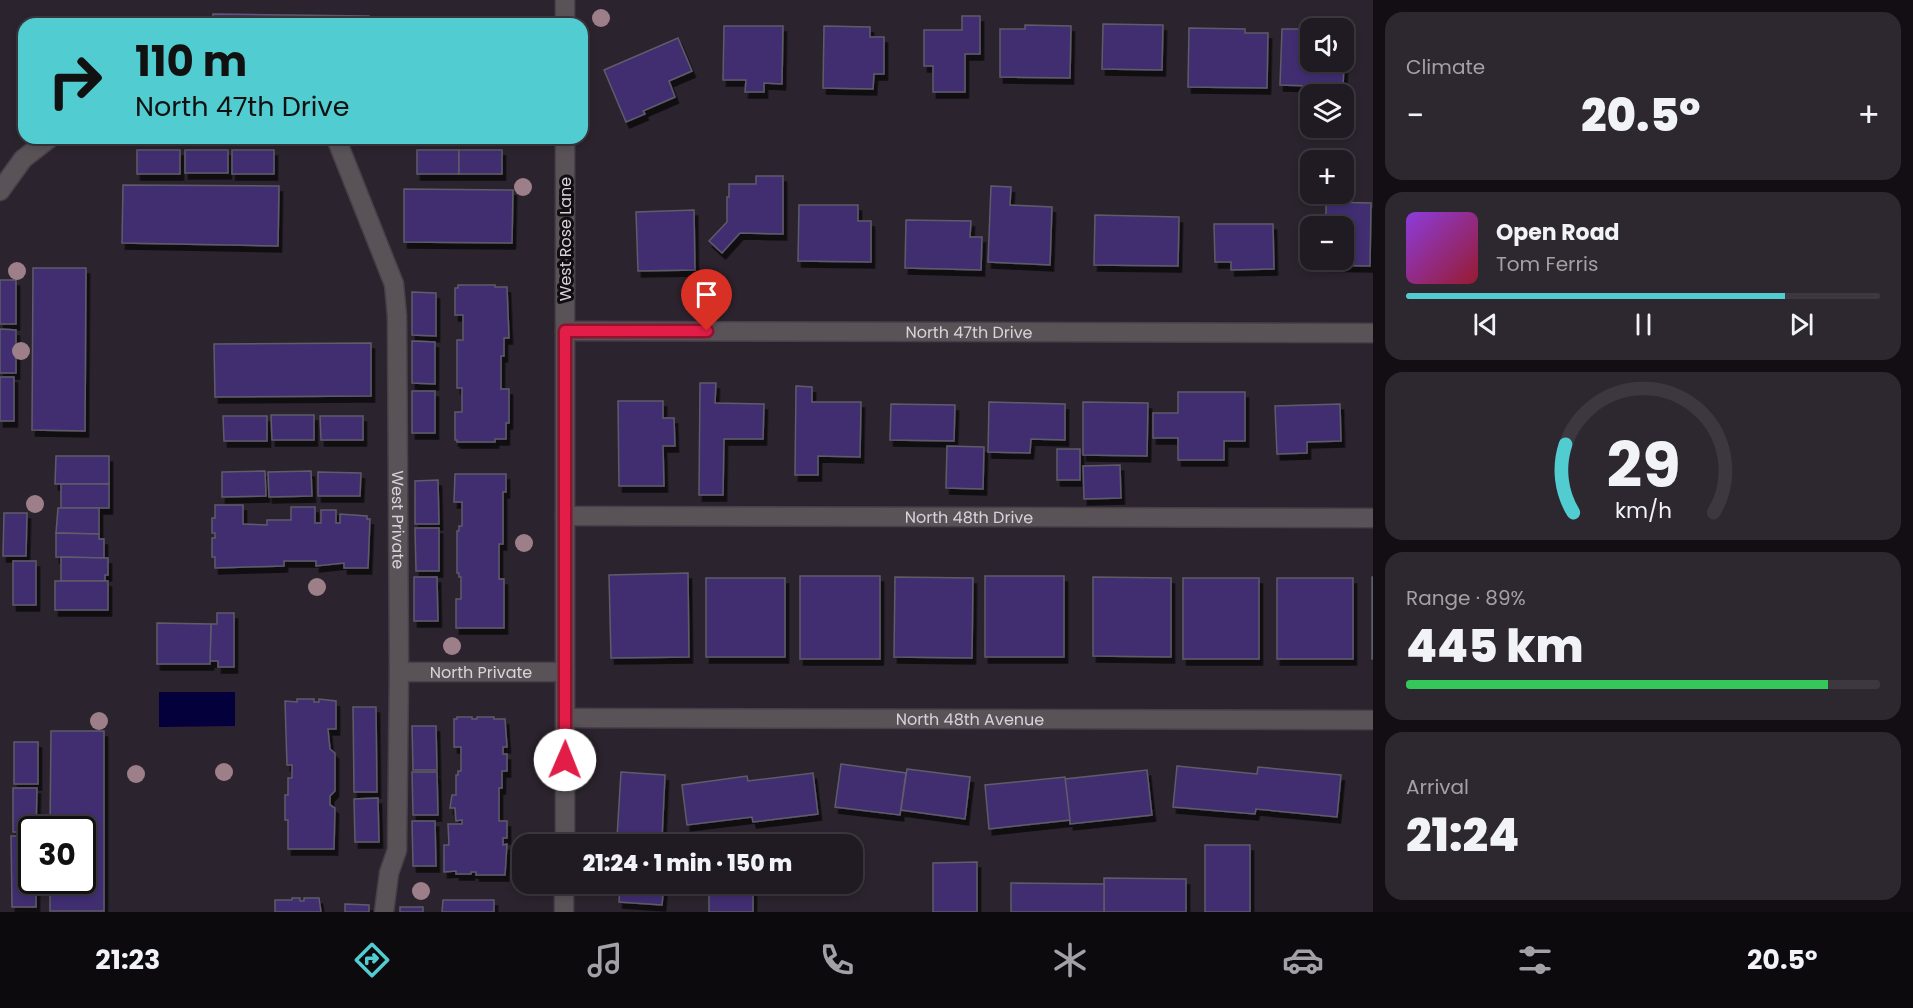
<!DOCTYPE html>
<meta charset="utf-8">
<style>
body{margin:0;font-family:Poppins,sans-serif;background:#2d272f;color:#f1f3f6;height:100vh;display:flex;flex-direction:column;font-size:22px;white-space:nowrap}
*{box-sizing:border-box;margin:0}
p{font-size:20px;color:#a2a1a5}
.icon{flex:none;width:33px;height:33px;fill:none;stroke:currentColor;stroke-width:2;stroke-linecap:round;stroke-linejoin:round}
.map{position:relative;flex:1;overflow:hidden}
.drawer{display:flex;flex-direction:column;gap:12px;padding:12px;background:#120e13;width:540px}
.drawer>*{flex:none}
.top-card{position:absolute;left:18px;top:18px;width:570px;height:126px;border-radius:18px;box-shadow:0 3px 9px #0003,0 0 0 2px #3d3840;background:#51ccd1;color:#111;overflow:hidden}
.buttons{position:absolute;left:1300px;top:18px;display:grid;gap:12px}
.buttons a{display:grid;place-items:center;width:54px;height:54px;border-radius:12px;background:#201a22;box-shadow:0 3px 9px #0003,0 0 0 2px #3d3840;font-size:30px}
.speed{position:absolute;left:18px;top:816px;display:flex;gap:12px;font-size:30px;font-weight:700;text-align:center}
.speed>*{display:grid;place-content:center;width:78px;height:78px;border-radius:50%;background:#201a22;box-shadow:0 3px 9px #0003,0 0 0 2px #3d3840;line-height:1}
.speed .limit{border:3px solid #111;border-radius:9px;background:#fff;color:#111}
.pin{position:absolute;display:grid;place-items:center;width:51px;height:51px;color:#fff;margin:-62px -26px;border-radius:50% 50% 50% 0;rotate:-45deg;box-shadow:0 0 6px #0007}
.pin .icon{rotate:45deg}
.me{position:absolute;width:66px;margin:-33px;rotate:1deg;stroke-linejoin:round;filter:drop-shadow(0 0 4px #0008)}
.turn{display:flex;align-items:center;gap:21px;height:126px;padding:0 18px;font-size:27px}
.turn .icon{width:78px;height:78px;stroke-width:2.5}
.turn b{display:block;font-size:42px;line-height:51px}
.big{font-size:45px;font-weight:800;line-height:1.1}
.drawer .card{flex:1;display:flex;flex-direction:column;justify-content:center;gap:9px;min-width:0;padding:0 21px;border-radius:18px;background:#2d272f}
.drawer .dial{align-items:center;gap:0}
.dial svg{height:156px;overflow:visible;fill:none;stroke:#3d3840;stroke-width:7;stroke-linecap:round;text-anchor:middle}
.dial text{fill:#f1f3f6;stroke:none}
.song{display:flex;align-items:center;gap:18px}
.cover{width:72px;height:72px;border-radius:9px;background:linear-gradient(135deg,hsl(270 70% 55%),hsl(350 70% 35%))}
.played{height:6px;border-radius:3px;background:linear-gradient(90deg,#51ccd1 80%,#3d3840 80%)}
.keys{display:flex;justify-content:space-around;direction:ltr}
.heat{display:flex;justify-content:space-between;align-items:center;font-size:33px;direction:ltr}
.charge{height:9px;border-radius:4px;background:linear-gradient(90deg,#34c759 89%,#3d3840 0)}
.trip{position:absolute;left:512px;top:834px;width:351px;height:60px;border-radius:18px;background:#201a22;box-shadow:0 3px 9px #0003,0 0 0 2px #3d3840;font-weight:800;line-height:60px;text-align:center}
.tab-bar{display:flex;height:96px;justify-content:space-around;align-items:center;background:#0d0a0e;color:#a2a1a5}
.tab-bar .icon{width:42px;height:42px}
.tab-bar .selected{color:#51ccd1}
.tab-bar b{font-size:27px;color:#f1f3f6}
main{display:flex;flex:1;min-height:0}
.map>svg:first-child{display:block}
</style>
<main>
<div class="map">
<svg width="1373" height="912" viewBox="0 0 1373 912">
<defs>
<filter id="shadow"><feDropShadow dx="3.5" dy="6" stdDeviation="0" flood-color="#0009"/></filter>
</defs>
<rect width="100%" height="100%" fill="#2b232d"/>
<path fill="#04003c" d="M159,692H235V726L159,727Z"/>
<g fill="#412d71" stroke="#5f5c6a" stroke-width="1.5" filter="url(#shadow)">
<path d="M213,14L369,16V24H213Z"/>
<path d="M962,16H980V54H965V92H933V66H924V30H962Z"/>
<path d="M508,19V24H406V20Z"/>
<path d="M38,20L169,21V24H38Z"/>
<path d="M1103,24L1163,25L1162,70L1102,69Z"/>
<path d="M1025,25L1071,26L1070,78L1000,77V29H1025Z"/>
<path d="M724,26H783L782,84L764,83V92H745L746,80H723Z"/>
<path d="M824,26L870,27V37H884V74H874L873,89L823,88Z"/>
<path d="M1189,28L1245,29V33H1268L1267,88L1188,87Z"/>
<path d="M1282,29H1311V62H1344L1343,87L1280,85Z"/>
<path d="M678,38L692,71L669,81L675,97L643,111L645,114L626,122L604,70Z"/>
<rect x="137" y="150" width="43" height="24"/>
<rect x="185" y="150" width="43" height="23"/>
<rect x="232" y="150" width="42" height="24"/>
<rect x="417" y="150" width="42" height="24"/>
<rect x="459" y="150" width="43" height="24"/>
<path d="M756,176H783V234L740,233L722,253L709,241L727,222V197H729V184H756Z"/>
<path d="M123,185L279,186L278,246L122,243Z"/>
<path d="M991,186L1011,187L1010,205L1052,207L1050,265L988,262Z"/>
<path d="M404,189L513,190L512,243L404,242Z"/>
<path d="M1326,202L1371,203L1370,266L1306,265V228H1311V260H1344V226H1326Z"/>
<path d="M799,205H858V221H871V262L798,261Z"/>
<path d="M694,210L695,270L638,271L636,212Z"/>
<path d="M1095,215L1179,217L1178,266L1094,265Z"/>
<path d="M906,220L971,221L970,237H982L981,270L905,268Z"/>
<path d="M1214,224H1273L1274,269L1231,270V262H1215Z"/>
<path d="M33,268H86L85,431L32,430Z"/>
<rect x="0" y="280" width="16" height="44"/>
<path d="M458,285H495V287H507L509,338H504V356H501V389H509V423H506V439H495V442H457V440H455V412H462V388H457V340H463V315H455V288H458Z"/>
<path d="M412,292L436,293V336L412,335Z"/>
<path d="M0,329L16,330V373H0Z"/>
<path d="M412,341L435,342V384L412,383Z"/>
<path d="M371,343V396L215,397L214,344Z"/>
<rect x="0" y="377" width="14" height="44"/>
<path d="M700,383H716L715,403L764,404L763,439H724L723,495H699Z"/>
<path d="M796,386L812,387V402H861L860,457L818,456V475H795Z"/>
<rect x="412" y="391" width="23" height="42"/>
<path d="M1178,392H1245V441H1224V460H1178V438H1153V413H1178Z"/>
<path d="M618,401H663V418H674L675,446H663L664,486H619Z"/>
<path d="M989,402L1065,404V440L1031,439L1030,453L988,452Z"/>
<path d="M1083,402L1148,403L1147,456L1083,455Z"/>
<path d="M891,404L955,405L954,441L890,440Z"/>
<path d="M1340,404L1341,441L1307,442V453L1277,454L1275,406Z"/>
<path d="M271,415H314V440H272Z"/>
<path d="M223,416H267V441H224Z"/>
<path d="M320,416H363V440H321Z"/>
<path d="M947,446L984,447L983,489L946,488Z"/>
<rect x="1057" y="449" width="23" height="31"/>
<path d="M56,456H109V484H55Z"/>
<path d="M1120,465L1121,498L1084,499L1083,466Z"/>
<path d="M265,471L266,496L222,497V472Z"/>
<path d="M311,471L312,496L269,497L268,472Z"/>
<path d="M318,472L361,473L360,496H318Z"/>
<path d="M455,474H506V492H503V544H499V579H504V628H456V599H461V577H459V573H457V531H459V526H462V502H454Z"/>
<path d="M438,480L439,524H415V481Z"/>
<rect x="61" y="484" width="48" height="24"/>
<path d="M215,505H243V524L267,525V520H291V507H315V523H321V510H336V523H340V514L367,516V519H370L368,568H344V563L316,566V561H284V566L215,568V557H212V538H215V533H212V518H215Z"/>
<path d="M58,508H99V534L56,533Z"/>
<path d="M4,513H27L26,556H3Z"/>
<path d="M415,528H439V571H416Z"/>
<path d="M56,533L99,534V539H104V558L56,557Z"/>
<path d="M61,557L108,558V575H105V581H61Z"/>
<rect x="13" y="561" width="23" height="44"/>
<path d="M688,573L689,657L611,658L609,575Z"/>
<rect x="800" y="576" width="80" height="83"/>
<rect x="985" y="576" width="79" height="81"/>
<path d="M414,577H437L438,621H414Z"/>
<path d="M895,577L973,578L972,658L894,657Z"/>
<path d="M1093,577L1171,578V657L1093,656Z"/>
<rect x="1372" y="577" width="1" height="82"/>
<rect x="706" y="578" width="79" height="79"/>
<rect x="1183" y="578" width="76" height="81"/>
<rect x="1277" y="578" width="76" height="81"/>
<rect x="55" y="581" width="53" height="29"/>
<path d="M217,613H234V667H218V661H210L211,624H217Z"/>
<path d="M157,623L211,624L210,664H157Z"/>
<path d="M297,699H314V702H319V699L336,701V729H328L330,749L335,753V791L330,796V805L335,808L334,849H288V820H285V795H288V778H292V765H287L285,701L297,702Z"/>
<path d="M353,707H376L377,792H354Z"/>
<path d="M457,717H472V719H477V717H494V719H505L507,747H503V754H507V771H502V788H499V821H507V838H503V845L507,844L505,875H476V872H471V874H456V871L444,872V845H449L448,824H462V820L456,821L455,808H450L452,795H456V775H458V771H461V747H454V719H457Z"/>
<path d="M412,726H436L437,770H413Z"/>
<path d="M51,731H104V911H50V880H82V830H50Z"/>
<rect x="14" y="742" width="24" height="42"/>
<path d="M841,764L906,773L900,815L835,807Z"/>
<path d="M1177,766L1257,774L1258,767L1341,775L1337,817L1256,809L1255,814L1173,807Z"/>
<path d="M907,769L970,777L965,819L901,810Z"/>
<path d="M1147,770L1152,815L1070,824L1065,779Z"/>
<path d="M412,772H437L438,815H413Z"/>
<path d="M621,772L665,775L662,839H666V844H622V838L617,837Z"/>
<path d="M813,773L818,814L753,822L752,817L687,825L682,785L747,776L748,781Z"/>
<path d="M1065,777L1070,820L989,829L985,785Z"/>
<path d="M13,788H37L36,830H32V832H13Z"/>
<path d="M378,798L379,842H355L354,799Z"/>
<path d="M412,821H435L436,866H413Z"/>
<path d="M11,836H32V880H36V907H12Z"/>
<rect x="1205" y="845" width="45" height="67"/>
<path d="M977,862V912H933V863Z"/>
<path d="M1104,878L1186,879V912H1104Z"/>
<path d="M1011,883L1104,884V912H1011Z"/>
<path d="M620,884H664L662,905L619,902Z"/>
<rect x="709" y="884" width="44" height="28"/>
<path d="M292,898H300V901H304V898H319L321,912H275V900H292Z"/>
<path d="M443,900H494V912H442Z"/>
<path d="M345,904L369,905V912H345Z"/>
<rect x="400" y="907" width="23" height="5"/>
</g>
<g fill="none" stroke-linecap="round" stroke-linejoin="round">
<g stroke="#473f49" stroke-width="21">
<g id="minor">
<path d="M565,24V0"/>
<path id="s1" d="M336,138L394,284L397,316L399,672L397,850L389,873L384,912"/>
<path d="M0,191L23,159L50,138"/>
<path id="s2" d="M565,331L1373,333"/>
<path id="s3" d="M565,516L1373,518"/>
<path id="s4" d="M399,672H565"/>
<path id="s5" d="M566,718L1373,720"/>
<path d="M565,844V138"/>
<path d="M564,912V884"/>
</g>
</g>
<use href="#minor" stroke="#595357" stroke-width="18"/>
</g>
<g fill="#9d7f89">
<circle cx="601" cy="18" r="9"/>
<circle cx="523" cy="187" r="9"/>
<circle cx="17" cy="271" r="9"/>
<circle cx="21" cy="351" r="9"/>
<circle cx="35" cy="504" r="9"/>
<circle cx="524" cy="543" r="9"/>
<circle cx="317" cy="587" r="9"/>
<circle cx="452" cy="646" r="9"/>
<circle cx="99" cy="721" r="9"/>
<circle cx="224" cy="772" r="9"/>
<circle cx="136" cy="774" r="9"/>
<circle cx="421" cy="891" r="9"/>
</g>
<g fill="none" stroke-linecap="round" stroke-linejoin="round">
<g stroke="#92132f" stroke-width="15">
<path id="route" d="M565,760V331H707"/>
</g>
<use href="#route" stroke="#e11d48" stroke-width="10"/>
</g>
<g text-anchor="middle" stroke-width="6" stroke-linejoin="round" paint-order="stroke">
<g font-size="16" fill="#d8d3da" stroke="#110e12">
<text transform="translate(565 239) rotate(-90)" y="6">West Rose Lane</text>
<text dy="6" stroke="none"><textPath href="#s2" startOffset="404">North 47th Drive</textPath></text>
<text dy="6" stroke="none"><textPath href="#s3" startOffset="404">North 48th Drive</textPath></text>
<text dy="6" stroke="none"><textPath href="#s1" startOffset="393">West Private</textPath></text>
<text dy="6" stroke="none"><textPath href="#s4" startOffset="82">North Private</textPath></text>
<text dy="6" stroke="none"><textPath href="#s5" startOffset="404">North 48th Avenue</textPath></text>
</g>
</g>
</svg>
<div class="buttons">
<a><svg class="icon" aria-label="sound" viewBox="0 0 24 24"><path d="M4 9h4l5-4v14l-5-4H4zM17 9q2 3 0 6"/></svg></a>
<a><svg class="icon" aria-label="layers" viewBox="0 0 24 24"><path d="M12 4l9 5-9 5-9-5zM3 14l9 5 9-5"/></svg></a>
<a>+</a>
<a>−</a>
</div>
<div class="speed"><div class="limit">30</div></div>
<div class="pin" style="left:707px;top:331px;background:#d93025"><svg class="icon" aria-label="arrive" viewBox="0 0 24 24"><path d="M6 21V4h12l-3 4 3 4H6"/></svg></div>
<svg class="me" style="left:565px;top:760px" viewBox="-20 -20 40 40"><circle r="19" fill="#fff"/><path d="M0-13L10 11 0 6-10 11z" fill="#e11d48"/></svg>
<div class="trip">21:24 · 1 min · 150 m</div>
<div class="top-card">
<div class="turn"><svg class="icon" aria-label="right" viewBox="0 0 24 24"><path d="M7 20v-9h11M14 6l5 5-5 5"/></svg><div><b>110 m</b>North 47th Drive</div></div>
</div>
</div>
<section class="drawer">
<div class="card"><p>Climate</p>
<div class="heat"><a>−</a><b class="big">20.5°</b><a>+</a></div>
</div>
<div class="card">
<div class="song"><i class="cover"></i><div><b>Open Road</b><p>Tom Ferris</p></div></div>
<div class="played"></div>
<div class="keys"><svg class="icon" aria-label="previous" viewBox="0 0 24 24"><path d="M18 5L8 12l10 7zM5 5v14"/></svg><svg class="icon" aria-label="pause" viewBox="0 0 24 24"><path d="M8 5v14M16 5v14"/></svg><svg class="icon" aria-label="next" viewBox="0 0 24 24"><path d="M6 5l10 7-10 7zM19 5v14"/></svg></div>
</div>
<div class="card dial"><svg viewBox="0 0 100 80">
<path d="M14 69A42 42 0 1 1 86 69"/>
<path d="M14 69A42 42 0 0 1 10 34" stroke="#51ccd1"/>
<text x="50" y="56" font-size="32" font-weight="700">29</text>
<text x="50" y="72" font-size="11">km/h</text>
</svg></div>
<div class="card"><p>Range · 89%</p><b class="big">445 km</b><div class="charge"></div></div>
<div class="card"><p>Arrival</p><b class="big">21:24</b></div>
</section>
</main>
<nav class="tab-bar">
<b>21:23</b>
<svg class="icon selected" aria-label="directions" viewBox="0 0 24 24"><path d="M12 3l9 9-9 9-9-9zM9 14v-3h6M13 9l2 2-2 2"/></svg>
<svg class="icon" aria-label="music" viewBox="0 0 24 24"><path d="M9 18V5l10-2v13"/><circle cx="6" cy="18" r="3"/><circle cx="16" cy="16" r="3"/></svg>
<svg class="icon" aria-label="phone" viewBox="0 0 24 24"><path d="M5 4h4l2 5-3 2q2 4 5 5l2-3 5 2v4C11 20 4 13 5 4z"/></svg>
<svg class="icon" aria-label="climate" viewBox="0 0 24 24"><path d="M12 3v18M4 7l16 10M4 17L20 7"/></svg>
<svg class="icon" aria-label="car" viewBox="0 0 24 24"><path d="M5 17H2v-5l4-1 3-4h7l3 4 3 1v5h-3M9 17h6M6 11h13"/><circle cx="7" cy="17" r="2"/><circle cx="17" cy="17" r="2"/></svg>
<svg class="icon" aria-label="filters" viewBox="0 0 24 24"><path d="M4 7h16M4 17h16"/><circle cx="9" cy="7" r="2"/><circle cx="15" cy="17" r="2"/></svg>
<b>20.5°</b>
</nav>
